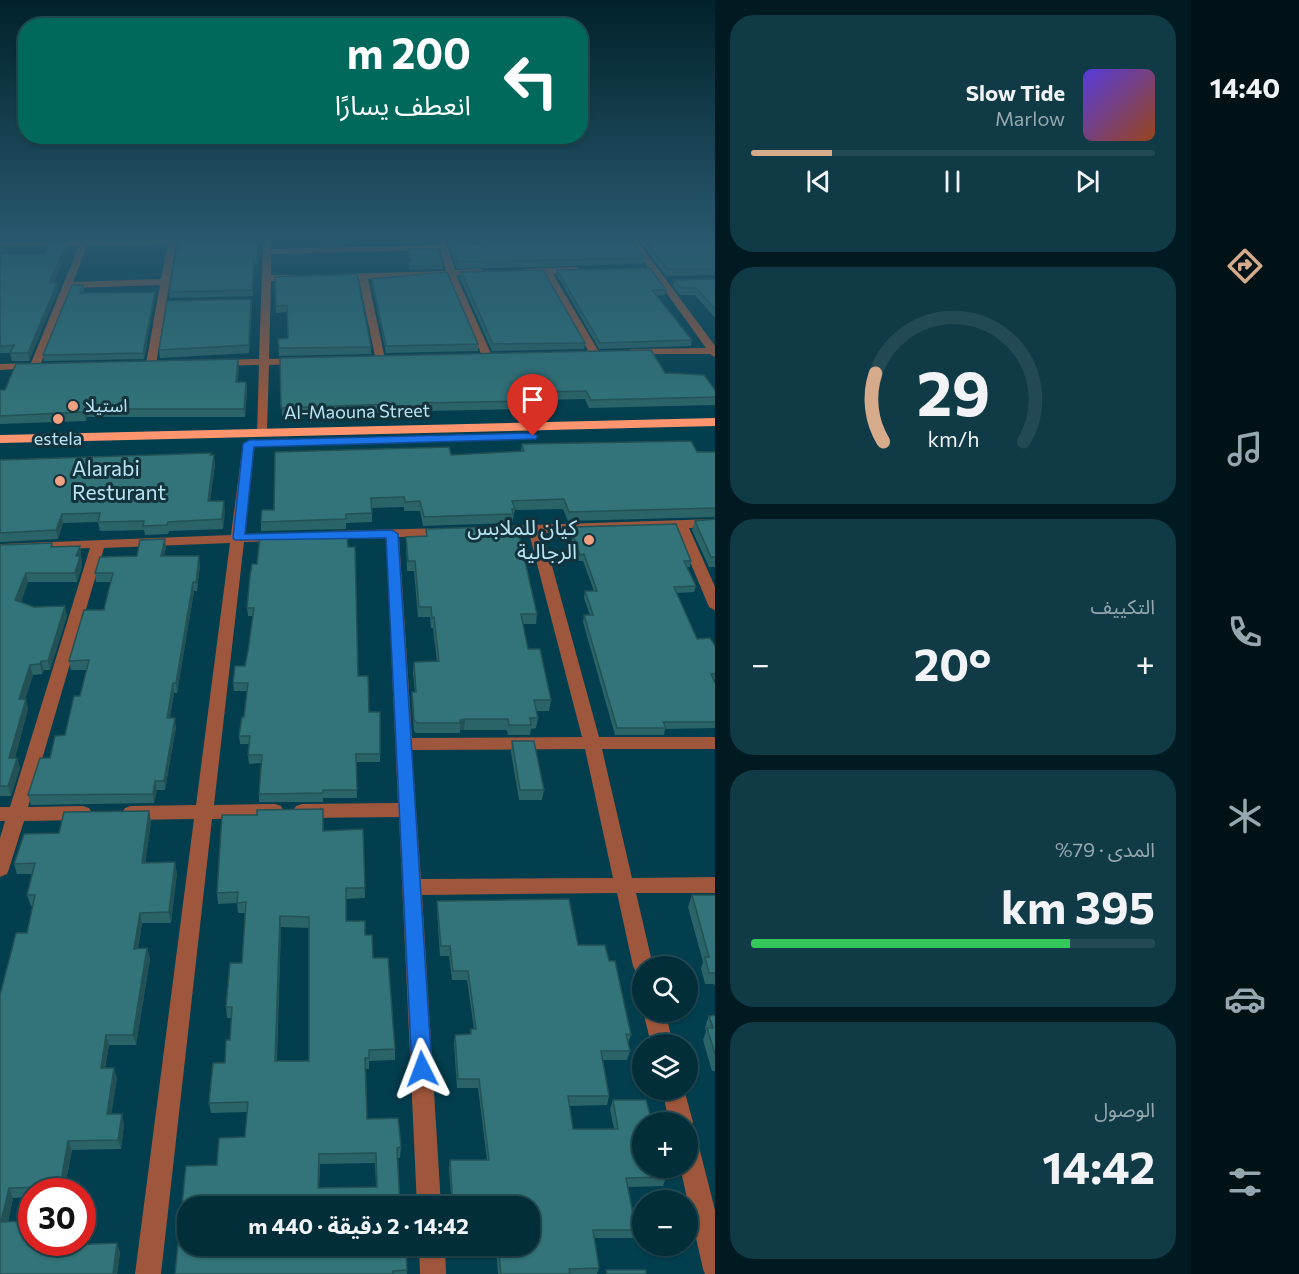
<!DOCTYPE html>
<html lang="ar">
<meta charset="utf-8">
<style>
body{margin:0;font-family:Commissioner,"Noto Sans Arabic",sans-serif;background:#103a45;color:#f1f3f6;direction:rtl;height:100vh;display:flex;flex-direction:column;font-size:22px;white-space:nowrap}
*{box-sizing:border-box;margin:0}
p{font-size:20px;color:#96a8af}
.icon{flex:none;width:33px;height:33px;fill:none;stroke:currentColor;stroke-width:2;stroke-linecap:round;stroke-linejoin:round}
.map{position:relative;flex:1;overflow:hidden;direction:ltr}
.drawer{display:flex;flex-direction:column;gap:15px;padding:15px;background:#011920;width:476px}
.drawer>*{flex:none}
.guide{position:absolute;left:18px;top:18px;width:570px;height:126px;border-radius:24px;box-shadow:0 2px 4px #0004,0 0 0 2px #234a54;direction:rtl;background:#00695c;color:#fff;overflow:hidden}
.controls{position:absolute;left:632px;top:956px;display:grid;gap:12px}
.controls a{display:grid;place-items:center;width:66px;height:66px;border-radius:50%;background:#022e3a;box-shadow:0 2px 4px #0004,0 0 0 2px #234a54;font-size:30px}
.speed{position:absolute;left:18px;top:1178px;display:flex;gap:12px;font-size:30px;font-weight:700;text-align:center}
.speed>*{display:grid;place-content:center;width:78px;height:78px;border-radius:50%;background:#022e3a;box-shadow:0 2px 4px #0004,0 0 0 2px #234a54;line-height:1}
.speed .limit{border:9px solid #d22;background:#fff;color:#111}
.pin{position:absolute;display:grid;place-items:center;width:51px;height:51px;color:#fff;margin:-62px -26px;border-radius:50% 50% 50% 0;rotate:-45deg;box-shadow:0 0 6px #0007}
.pin .icon{rotate:45deg}
.me{position:absolute;width:66px;margin:-33px;rotate:357deg;stroke-linejoin:round;filter:drop-shadow(0 0 4px #0008)}
.turn{display:flex;align-items:center;gap:21px;height:126px;padding:0 18px;font-size:27px}
.turn .icon{width:78px;height:78px;stroke-width:2.5}
.turn b{display:block;font-size:42px;line-height:51px}
.big{font-size:45px;font-weight:700;line-height:1.1}
.drawer .tile{flex:1;display:flex;flex-direction:column;justify-content:center;gap:9px;min-width:0;padding:0 21px;border-radius:24px;background:#103a45}
.drawer .dial{align-items:center;gap:0}
.dial svg{height:156px;overflow:visible;fill:none;stroke:#234a54;stroke-width:7;stroke-linecap:round;text-anchor:middle}
.dial text{fill:#f1f3f6;stroke:none}
.song{display:flex;align-items:center;gap:18px}
.cover{width:72px;height:72px;border-radius:9px;background:linear-gradient(135deg,hsl(250 70% 55%),hsl(20 70% 35%))}
.played{height:6px;border-radius:3px;background:linear-gradient(90deg,#d6ab8b 20%,#234a54 20%)}
.keys{display:flex;justify-content:space-around;direction:ltr}
.heat{display:flex;justify-content:space-between;align-items:center;font-size:33px;direction:ltr}
.charge{height:9px;border-radius:4px;background:linear-gradient(90deg,#34c759 79%,#234a54 0)}
.trip{position:absolute;left:177px;top:1196px;width:363px;height:60px;border-radius:24px;background:#022e3a;box-shadow:0 2px 4px #0004,0 0 0 2px #234a54;font-weight:700;line-height:60px;text-align:center;direction:rtl}
main{display:flex;flex:1;min-height:0}
.menu{display:flex;flex-direction:column;width:108px;justify-content:space-around;align-items:center;background:#011217;color:#96a8af}
.menu .icon{width:42px;height:42px}
.menu .current{color:#d6ab8b}
.menu b{font-size:27px;color:#f1f3f6}
.map>svg:first-child{display:block}
</style>
<main>
<nav class="menu">
<b>14:40</b>
<svg class="icon current" aria-label="directions" viewBox="0 0 24 24"><path d="M12 3l9 9-9 9-9-9zM9 14v-3h6M13 9l2 2-2 2"/></svg>
<svg class="icon" aria-label="music" viewBox="0 0 24 24"><path d="M9 18V5l10-2v13"/><circle cx="6" cy="18" r="3"/><circle cx="16" cy="16" r="3"/></svg>
<svg class="icon" aria-label="phone" viewBox="0 0 24 24"><path d="M5 4h4l2 5-3 2q2 4 5 5l2-3 5 2v4C11 20 4 13 5 4z"/></svg>
<svg class="icon" aria-label="climate" viewBox="0 0 24 24"><path d="M12 3v18M4 7l16 10M4 17L20 7"/></svg>
<svg class="icon" aria-label="car" viewBox="0 0 24 24"><path d="M5 17H2v-5l4-1 3-4h7l3 4 3 1v5h-3M9 17h6M6 11h13"/><circle cx="7" cy="17" r="2"/><circle cx="17" cy="17" r="2"/></svg>
<svg class="icon" aria-label="filters" viewBox="0 0 24 24"><path d="M4 7h16M4 17h16"/><circle cx="9" cy="7" r="2"/><circle cx="15" cy="17" r="2"/></svg>
</nav>
<section class="drawer">
<div class="tile">
<div class="song"><i class="cover"></i><div><b>Slow Tide</b><p>Marlow</p></div></div>
<div class="played"></div>
<div class="keys"><svg class="icon" aria-label="previous" viewBox="0 0 24 24"><path d="M18 5L8 12l10 7zM5 5v14"/></svg><svg class="icon" aria-label="pause" viewBox="0 0 24 24"><path d="M8 5v14M16 5v14"/></svg><svg class="icon" aria-label="next" viewBox="0 0 24 24"><path d="M6 5l10 7-10 7zM19 5v14"/></svg></div>
</div>
<div class="tile dial"><svg viewBox="0 0 100 80">
<path d="M14 69A42 42 0 1 1 86 69"/>
<path d="M14 69A42 42 0 0 1 10 34" stroke="#d6ab8b"/>
<text x="50" y="56" font-size="32" font-weight="700">29</text>
<text x="50" y="72" font-size="11">km/h</text>
</svg></div>
<div class="tile"><p>التكييف</p>
<div class="heat"><a>−</a><b class="big">20°</b><a>+</a></div>
</div>
<div class="tile"><p>المدى · 79%</p><b class="big">395 km</b><div class="charge"></div></div>
<div class="tile"><p>الوصول</p><b class="big">14:42</b></div>
</section>
<div class="map">
<svg width="716" height="1274" viewBox="0 0 716 1274">
<rect width="100%" height="100%" fill="#023e4e"/>
<g fill="none" stroke-linecap="round" stroke-linejoin="round">
<g fill="#9e573c" fill-rule="evenodd">
<path d="M82,238H90L89,241L195,239L199,241L195,243L176,244L156,364L151,367L146,364L160,285L71,288L39,368L0,370V364L31,363L79,246L0,247V243L81,241ZM168,244L161,279L73,282L87,246Z"/>
<path d="M234,238H271V249L439,245L437,238H445L455,270L481,269L485,272L481,275H456L492,356L487,359L482,356L448,276L368,279L385,359L376,361L359,279L337,280L333,277L337,274L446,271L440,250L271,254V275H295L299,278L295,281H271L269,359L299,358L304,361L299,364L269,365L267,432L265,434H257L259,365L218,366L213,363L218,360L259,359L263,242H234Z"/>
<path d="M627,238H635L716,347V358L710,354H628V350L632,349L706,348Z"/>
<path d="M577,267L581,270L580,272L553,274L599,352L594,355L589,352L544,274L523,275L519,272L523,269Z"/>
<path d="M249,440L255,443L245,534L278,533L285,537L278,541L244,542L214,805L275,804L281,806L284,811L281,816L275,818L212,819L161,1274H135L194,819L131,820L125,818L122,813L125,808L131,806L196,805L230,543L104,548L28,807L83,806L89,808L92,813L89,818L83,820L24,821L9,869L7,874L0,877V838L5,821H0V807H10L90,548L0,552V544L231,535L243,443Z"/>
<path d="M716,519V527L689,528L716,589V611L709,607L676,528L543,533L599,737H716V749H602L632,878L716,877V893H636L653,966H642V975L636,972L633,966L617,893L422,895L441,1206H417L399,817L302,818L296,816L293,811L296,806L302,804L398,803L386,538L329,539L322,535L329,531L446,528L453,532L446,536L399,537L412,738L582,737L529,533L500,534L493,530L500,526ZM585,749L613,878L421,879L412,750Z"/>
<path d="M643,1011H665L673,1044H651Z"/>
<path d="M662,1089H684L693,1122L689,1130L687,1131V1122H669Z"/>
<path d="M687,1135L695,1139L699,1147L716,1214V1274H705L703,1269L680,1167H687Z"/>
<path d="M419,1245H445L446,1274H420Z"/>
</g>
<path fill="#fe956e" fill-rule="evenodd" d="M716,418V426L0,443V435Z"/>
</g>
<g fill="#2b6468" fill-rule="evenodd">
<path d="M404,238H436V243L405,244Z"/>
<path d="M447,238H470L473,246L644,258L643,264L457,269Z"/>
<path d="M637,238H716V275L666,276Z"/>
<path d="M258,239V264H254L253,296L170,298L169,292Z"/>
<path d="M0,243L4,250L1,254H44L68,249L54,283L58,290L29,361H12L10,353H0Z"/>
<path d="M408,249L443,265V269L409,270L408,262H410Z"/>
<path d="M557,270L666,290L665,295L656,296L692,340L691,346L599,349L557,275Z"/>
<path d="M461,272L585,343L584,349L492,351L460,278Z"/>
<path d="M275,277L371,347V354L279,356L278,339L288,338L287,312L276,313Z"/>
<path d="M372,279L478,344V351L386,353L372,285Z"/>
<path d="M716,279V319L695,295H680L673,286L675,280Z"/>
<path d="M83,285L84,290L83,293L155,297L144,359L44,361L43,355Z"/>
<path d="M251,299L252,306L249,353L160,358L159,350Z"/>
<path d="M280,358L665,373L716,391V405L589,408L585,399L542,400L541,407L521,409L424,411L423,414L389,415V412L282,416Z"/>
<path d="M239,367L237,382H246L247,390L245,417H87L86,421L0,424V390Z"/>
<path d="M522,444L716,452V517L568,521L563,509L515,510L512,523L423,526L420,511H404V507L372,508V522L346,523V529L261,531V522L274,510L451,455L521,451Z"/>
<path d="M211,455L215,464L210,501L225,510L223,529L169,531L168,534L145,535L144,530L100,531L98,522L63,523L58,539L0,542V460Z"/>
<path d="M716,519V567H709L692,530L695,521Z"/>
<path d="M573,527L691,561L690,567H687L696,586L694,592L677,593L697,639L716,647V680H714L716,685V728L665,729L664,735H615L583,622L584,615H590L584,598L585,591H594L583,561H579L572,541Z"/>
<path d="M426,529L537,614L536,624H523L528,649L551,700L549,711H536L538,718L536,728L531,729L530,735H508L507,730H460V733H416L414,731L412,703V692H415L413,672L414,662L437,661L433,628H431L430,617H418L414,571H407L406,537L426,536Z"/>
<path d="M52,543L53,547L80,546L82,566L77,582H28L21,602L34,607L67,616L50,670H44L42,674L33,675L25,699L28,709L15,758H17L20,768L11,796H0V545Z"/>
<path d="M166,547L164,556L200,564L197,591H194L177,693H174L170,718L176,727L165,790H157L154,803L31,805L28,795L50,758L65,735L80,696L87,670H71L69,661L104,610L105,605L111,582H96L95,573L137,556Z"/>
<path d="M250,576L358,676L369,712H380V762H356L357,798H323V802H259V794L261,763L249,764L248,755L249,744H240L239,736L244,717L247,691H234L233,683L245,666L248,651L253,616H248L247,608Z"/>
<path d="M512,741L544,790L542,800H519L511,752Z"/>
<path d="M323,809V831L363,829L365,898L346,899V921H365V935H372L373,958H388L395,1049V1060L369,1061V1069H365L367,1119L398,1118L401,1147L400,1158H398L400,1206H188V1245H397V1248H406L407,1274H175L186,1166L217,1165L219,1138L245,1137L247,1112L211,1113L209,1103L213,1063H225L226,1040H230L232,1018H227L226,1007L230,963H242L245,913H238L237,903L218,904L217,893L222,815H257V810ZM281,927L309,928V1061H277ZM375,1163L376,1187L319,1188L320,1164Z"/>
<path d="M149,811L151,822L145,863L177,873L171,923H142L138,949L147,948L150,959L136,1045H109L105,1068L117,1078L111,1114L124,1124L121,1149L72,1150L64,1191H32V1197L13,1198L8,1222L32,1242H79L78,1244L117,1243L120,1253L117,1274H0L27,933L33,906H31L27,895L33,874H17L14,864L59,833Z"/>
<path d="M692,895H716V988L714,984H705L701,968L703,962L688,907Z"/>
<path d="M437,901L578,945L609,961L631,1035L628,1043L630,1051L627,1060H602L609,1096L607,1105L569,1106L573,1129H614L610,1109L613,1100L666,1177L663,1186L627,1187L636,1230L633,1238H594L599,1268L597,1274H498L496,1245H530V1206H452L449,1169L450,1160H487L478,1088H457L454,1044L455,1035L470,1034L471,1029H474L467,980H452L449,956H440L437,911Z"/>
<path d="M716,1015V1071H712L703,1040L706,1031L705,1027L709,1016Z"/>
</g>
<g fill="#235155">
<path d="M67,242L68,249L51,290L49,283Z"/>
<path d="M2,243L4,250L0,256V247Z"/>
<path d="M57,283L58,290L29,361L28,353Z"/>
<path d="M155,292V297L144,359L143,353Z"/>
<path d="M251,299L252,306L249,353V345Z"/>
<path d="M238,359L239,367L237,391L236,382Z"/>
<path d="M246,382L247,390L245,417L244,409Z"/>
<path d="M85,409L87,417L86,421L84,412Z"/>
<path d="M214,455L215,464L209,510L208,501Z"/>
<path d="M224,501L225,510L223,529L222,519Z"/>
<path d="M62,514L63,523L58,539L56,530Z"/>
<path d="M165,539L166,547L162,565L161,556Z"/>
<path d="M80,546L82,566L77,582L75,573L76,556Z"/>
<path d="M199,556L200,564L197,591L196,582Z"/>
<path d="M26,573L28,582L18,610L15,600Z"/>
<path d="M193,582L194,591L177,693L176,683Z"/>
<path d="M65,606L67,616L50,670L48,661Z"/>
<path d="M41,661L44,670L42,674L40,664Z"/>
<path d="M30,665L33,675L22,709L19,699Z"/>
<path d="M173,683L174,693L168,727L167,718Z"/>
<path d="M26,699L28,709L12,768L9,758Z"/>
<path d="M175,718L176,727L165,790L164,781Z"/>
<path d="M465,719L464,730H460V720Z"/>
<path d="M17,758L20,768L11,796L8,786Z"/>
<path d="M155,781L157,790L154,803L153,794Z"/>
<path d="M149,811L151,822L144,873L142,863Z"/>
<path d="M175,862L177,873L171,923L169,912Z"/>
<path d="M140,913L142,923L136,959L134,949Z"/>
<path d="M280,916L281,927L276,1072L275,1061Z"/>
<path d="M147,948L150,959L136,1045L133,1035Z"/>
<path d="M106,1035L109,1045L103,1078L101,1068Z"/>
<path d="M114,1068L117,1078L110,1124L107,1114Z"/>
<path d="M122,1114L124,1124L121,1149L118,1140Z"/>
<path d="M68,1141L72,1150L64,1191H61L60,1187Z"/>
<path d="M9,1188L13,1198L6,1231L1,1222Z"/>
<path d="M82,1196L85,1204L82,1221Z"/>
<path d="M117,1243L120,1253L117,1274H113Z"/>
</g>
<g fill="#327479" stroke="#235155" stroke-width="1.5" fill-rule="evenodd">
<path d="M450,238H470L473,246L496,238H630L644,258L457,262Z"/>
<path d="M643,238H716V269H667Z"/>
<path d="M258,239L257,259H254L252,290L169,292L178,240Z"/>
<path d="M49,242H67L49,283H57L28,353H10L14,345L0,346V254H44Z"/>
<path d="M408,249H438L443,265L409,266L408,262H411Z"/>
<path d="M650,268L666,290H652L692,340L600,343L557,270Z"/>
<path d="M543,270L585,343L493,344L461,272Z"/>
<path d="M447,272L478,344L386,346L372,279Z"/>
<path d="M357,274L371,347L279,348L278,339L288,338L287,305L276,306L275,277Z"/>
<path d="M716,279V310L696,288H681L675,280Z"/>
<path d="M72,285H83L80,293L155,292L143,353L43,355Z"/>
<path d="M251,299L249,345L159,350L167,301Z"/>
<path d="M651,350L665,373L704,375L716,391V397L591,400L586,391L538,392L542,399L521,401L423,403L424,406L390,407L389,404L281,408L280,358Z"/>
<path d="M238,359L236,382H246L244,409H85L84,412L0,416V390H5L16,364Z"/>
<path d="M691,441L697,452H716V508L569,512L564,499L512,501L515,509H512L513,514L424,517L420,501L405,502L404,497L371,498L372,513L346,514V519L261,522L262,510H274L275,452L449,447L451,455L524,451L522,444Z"/>
<path d="M211,453L210,455H214L208,501H224L222,519L168,522L167,525L143,526L144,521L98,522L100,513L62,514L56,530L0,533V460Z"/>
<path d="M716,519V557H711L695,521Z"/>
<path d="M676,524L691,561H684L696,586L674,587L697,639L710,638L716,647V674H711L716,685V722H663L666,728H617L584,615H593L585,591H597L584,554L580,555L573,535H576L573,527Z"/>
<path d="M517,526L537,614H521L528,649H540L551,700H534L538,718H530L531,725H509L508,719H465L460,720V723H417L414,720L412,692H416L414,662L439,661L434,617L432,618L431,607H419L415,561H408L406,537L427,536L426,529Z"/>
<path d="M347,533L348,547H355L358,676H368L369,712H380V754H356L357,790H323V793L259,794L262,755H248L250,736H239L242,717H244L248,683H233L235,666H245L248,651L254,608H247L250,576L252,564H257L260,536Z"/>
<path d="M165,539L161,556H199L196,582H193L176,683H173L167,718H175L164,781H155L153,794L28,795L40,758H50L55,736L65,735L74,696H80L89,660L69,661L84,610H104L105,605L113,573H95L100,557L137,556L140,540Z"/>
<path d="M52,543L51,547L80,546L76,556H80L75,573H26L15,600L34,607L65,606L48,661H41L40,664L30,665L19,699H26L9,758H17L8,786H0V545Z"/>
<path d="M512,741H534L544,790H520Z"/>
<path d="M323,809V831L363,829L365,888H346V921H365V935H372L373,958H388L395,1049L369,1050V1058H365L367,1119L398,1118L401,1147L397,1148L400,1206H188V1245H397V1248H406L407,1270L393,1271V1274H175L186,1166L217,1165L219,1138L245,1137L248,1102L209,1103L213,1063H225L226,1040H230L232,1007H226L230,963H242L246,902L237,903L238,892L217,893L222,815H257V810ZM280,916L309,917V1061H275ZM376,1153L377,1187L318,1188L319,1154Z"/>
<path d="M149,811L142,863L175,862L169,912L140,913L134,949L147,948L133,1035H106L101,1068H114L107,1114H122L118,1140L68,1141L60,1187L9,1188L1,1222L32,1221V1242H74L73,1245L117,1243L113,1274H0V995L16,933H27L35,895H27L35,863L14,864L24,834L59,833L64,812Z"/>
<path d="M692,895H716V973H709L705,957H709Z"/>
<path d="M569,899L578,945H605L609,961H615L631,1035L626,1034L630,1051H601L609,1096H568L573,1129H618L613,1100H646L652,1122H642V1167H664L666,1177L626,1178L636,1230H593L599,1268L569,1269L570,1274H501L498,1245H530V1206H453L450,1160H489L479,1079H458L455,1035L471,1034V1029H476L468,971H453L450,946H441L437,901Z"/>
<path d="M716,1015V1057L707,1028H713L709,1016Z"/>
<path d="M606,1270H646V1274H607Z"/>
</g>
<linearGradient id="sky" x2="0" y2="1"><stop stop-color="#01222b"/><stop offset="0.57" stop-color="#28586e"/><stop offset="1" stop-color="#28586e" stop-opacity="0"/></linearGradient>
<rect width="716" height="417" fill="url(#sky)"/>
<path fill="#1a73e8" stroke="#114b97" stroke-width="1.5" d="M533,433L538,436L536,439L254,447L245,534L392,530L398,534L432,1069L429,1076L422,1079L415,1076L412,1069L386,538L235,540L233,538L243,444L249,440Z"/>
<g fill="#f2a081" stroke="#13323c" stroke-width="2">
<circle cx="73" cy="406" r="6"/>
<circle cx="58" cy="419" r="6"/>
<circle cx="60" cy="481" r="6"/>
<circle cx="589" cy="540" r="6"/>
</g>
<g text-anchor="middle" stroke-width="6" stroke-linejoin="round" paint-order="stroke">
<g font-size="18" fill="#b8e5f5" stroke="#13323c" text-anchor="start">
<text x="85" y="412">استيلا</text>
<text x="58" y="445" text-anchor="middle">estela</text>
</g>
<g font-size="18" fill="#b8e5f5" stroke="#13323c">
<text transform="translate(357 412) rotate(-1)" y="6">Al-Maouna Street</text>
</g>
<g font-size="21" fill="#b8e5f5" stroke="#13323c" text-anchor="start">
<text x="72" y="476">Alarabi<tspan x="72" dy="24">Resturant</tspan></text>
<text x="577" y="535" text-anchor="end">كيان للملابس<tspan x="577" dy="24">الرجالية</tspan></text>
</g>
</g>
</svg>
<div class="controls">
<a><svg class="icon" aria-label="search" viewBox="0 0 24 24"><circle cx="10" cy="10" r="6"/><path d="M15 15l6 6"/></svg></a>
<a><svg class="icon" aria-label="layers" viewBox="0 0 24 24"><path d="M12 4l9 5-9 5-9-5zM3 14l9 5 9-5"/></svg></a>
<a>+</a>
<a>−</a>
</div>
<div class="speed"><div class="limit">30</div></div>
<div class="pin" style="left:533px;top:436px;background:#d93025"><svg class="icon" aria-label="arrive" viewBox="0 0 24 24"><path d="M6 21V4h12l-3 4 3 4H6"/></svg></div>
<svg class="me" style="left:422px;top:1069px" viewBox="-20 -20 40 40"><path d="M0-17L14 15 0 8-14 15z" fill="#1a73e8" stroke="#fff" stroke-width="4"/></svg>
<div class="trip">14:42 · 2 دقيقة · 440 m</div>
<div class="guide">
<div class="turn"><svg class="icon" aria-label="left" viewBox="0 0 24 24"><path d="M17 20v-9H6M10 6l-5 5 5 5"/></svg><div><b>200 m</b>انعطف يسارًا</div></div>
</div>
</div>
</main>
